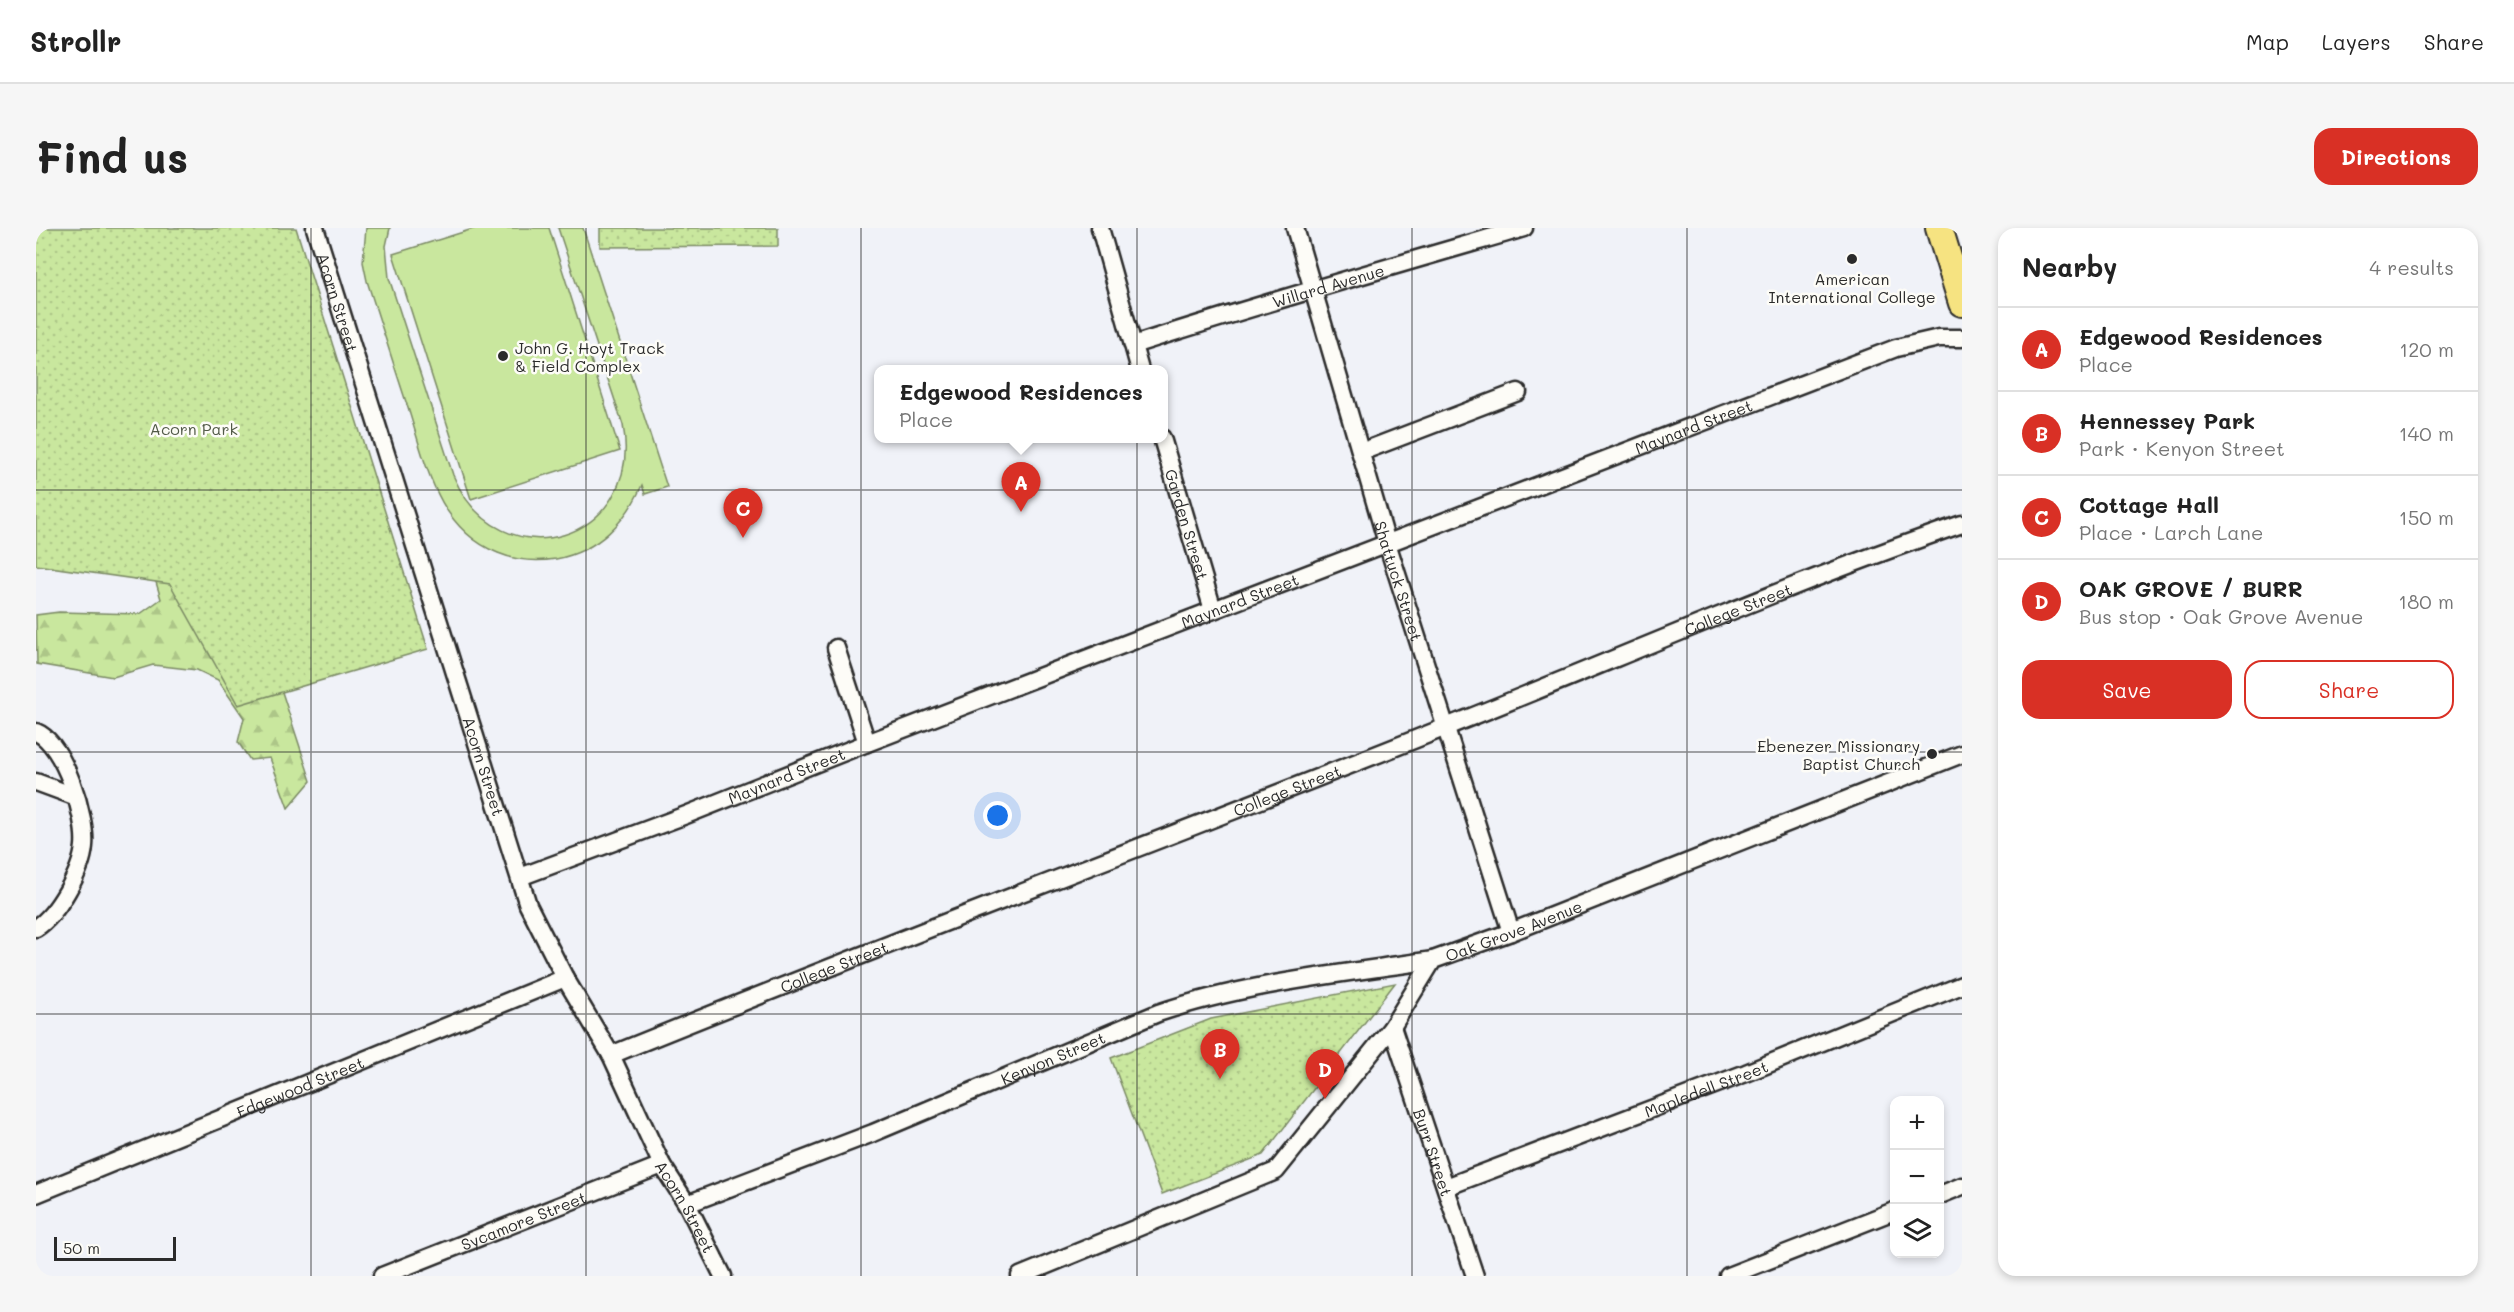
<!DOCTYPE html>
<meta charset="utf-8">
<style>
body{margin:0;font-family:Mali,sans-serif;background:#f6f6f6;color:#222}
.controls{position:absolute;right:18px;bottom:18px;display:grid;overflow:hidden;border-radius:12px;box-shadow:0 3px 9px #0003}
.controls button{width:54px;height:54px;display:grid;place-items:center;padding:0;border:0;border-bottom:2px solid #e0e0e0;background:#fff;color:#222;font:30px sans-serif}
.scale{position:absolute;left:18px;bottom:15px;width:122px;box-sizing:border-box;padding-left:6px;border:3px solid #2b2b2b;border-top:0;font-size:16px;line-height:21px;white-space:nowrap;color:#2b2b2b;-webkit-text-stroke:4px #fdfcf7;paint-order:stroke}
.you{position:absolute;left:962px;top:588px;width:21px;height:21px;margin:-15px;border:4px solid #fff;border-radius:50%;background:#1a73e8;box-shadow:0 0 0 9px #1a73e833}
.badge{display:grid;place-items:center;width:39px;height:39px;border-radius:50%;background:#d93025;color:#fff;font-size:20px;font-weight:700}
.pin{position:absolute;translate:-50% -50px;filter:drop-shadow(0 2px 3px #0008)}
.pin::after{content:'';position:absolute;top:32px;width:21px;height:18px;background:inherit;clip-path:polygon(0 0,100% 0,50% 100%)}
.popup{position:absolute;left:838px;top:137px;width:294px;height:78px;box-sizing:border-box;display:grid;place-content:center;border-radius:12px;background:#fff;filter:drop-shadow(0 2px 4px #0005);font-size:20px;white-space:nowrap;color:#767676}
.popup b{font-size:22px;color:#222}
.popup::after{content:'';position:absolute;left:50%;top:100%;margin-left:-12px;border:12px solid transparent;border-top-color:#fff}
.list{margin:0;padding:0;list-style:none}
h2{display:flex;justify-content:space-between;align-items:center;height:78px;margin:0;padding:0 24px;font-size:26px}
h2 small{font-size:20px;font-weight:400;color:#767676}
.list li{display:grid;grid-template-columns:39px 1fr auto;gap:18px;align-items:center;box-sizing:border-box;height:84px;padding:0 24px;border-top:2px solid #e0e0e0}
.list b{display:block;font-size:22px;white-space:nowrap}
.list p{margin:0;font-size:20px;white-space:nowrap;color:#767676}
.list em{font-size:20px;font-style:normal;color:#767676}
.actions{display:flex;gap:12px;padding:18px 24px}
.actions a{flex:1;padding:14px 0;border:2px solid #d93025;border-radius:18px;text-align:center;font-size:21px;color:#d93025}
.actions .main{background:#d93025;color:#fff}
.icon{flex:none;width:33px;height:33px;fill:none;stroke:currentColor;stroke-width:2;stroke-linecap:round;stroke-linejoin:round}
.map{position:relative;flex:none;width:1926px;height:1048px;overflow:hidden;border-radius:18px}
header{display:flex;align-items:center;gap:36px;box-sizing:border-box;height:84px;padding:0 30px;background:#fff;border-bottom:2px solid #e0e0e0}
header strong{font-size:28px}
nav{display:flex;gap:33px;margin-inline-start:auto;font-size:21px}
.intro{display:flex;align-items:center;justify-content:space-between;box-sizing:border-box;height:144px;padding:0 36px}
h1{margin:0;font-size:42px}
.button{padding:15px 27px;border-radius:18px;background:#d93025;color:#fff;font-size:21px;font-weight:700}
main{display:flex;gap:36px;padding:0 36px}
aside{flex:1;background:#fff;border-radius:18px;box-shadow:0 3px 9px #0003}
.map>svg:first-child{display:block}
</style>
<header>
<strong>Strollr</strong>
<nav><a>Map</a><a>Layers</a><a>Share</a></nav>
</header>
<div class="intro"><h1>Find us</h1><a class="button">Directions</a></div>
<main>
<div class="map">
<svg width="1926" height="1048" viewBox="0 0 1926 1048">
<defs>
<pattern id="forest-firs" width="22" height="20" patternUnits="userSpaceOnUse" patternTransform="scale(1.5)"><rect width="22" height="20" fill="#c9e79e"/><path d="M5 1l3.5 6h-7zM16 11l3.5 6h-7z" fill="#adc688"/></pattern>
<pattern id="park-dots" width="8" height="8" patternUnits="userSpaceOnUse" patternTransform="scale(1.5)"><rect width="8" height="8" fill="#c9e79e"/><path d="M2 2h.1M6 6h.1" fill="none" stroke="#adc688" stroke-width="1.8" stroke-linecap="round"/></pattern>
</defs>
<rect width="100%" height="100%" fill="#f0f2f8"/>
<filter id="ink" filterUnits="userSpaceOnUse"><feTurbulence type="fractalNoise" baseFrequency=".0167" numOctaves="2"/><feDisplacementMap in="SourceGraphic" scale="12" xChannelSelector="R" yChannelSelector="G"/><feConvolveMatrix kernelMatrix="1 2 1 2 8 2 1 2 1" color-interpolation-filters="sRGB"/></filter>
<g filter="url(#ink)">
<g fill="#c9e79e" stroke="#7a8964" stroke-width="1.5">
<path d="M 330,0 L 354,0 L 350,18 L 353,50 L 417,247 C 464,358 609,312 587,197 L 522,0 L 547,0 L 631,259 L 609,266 L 606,257 C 590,294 562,323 520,331 C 500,334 481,333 462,325 C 401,300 390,236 372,180 C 358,138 345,96 331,53 L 327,34 Z"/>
<polygon points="440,0 513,0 584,223 435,271 357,26"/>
</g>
<polygon fill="url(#forest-firs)" stroke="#7a8964" stroke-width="1.5" points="114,334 232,421 275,553 252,580 234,530 214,532 202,514 208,490 182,452 161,442 117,437 77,449 1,436 0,387 23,384 104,386 125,371"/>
<g fill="url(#park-dots)" stroke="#7a8964" stroke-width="1.5">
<polygon points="0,0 260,0 392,421 202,477 134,356 0,337"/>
<polygon points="564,0 742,0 742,18 564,19"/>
<polygon points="1359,755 1227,927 1126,966 1075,830 1175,791"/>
</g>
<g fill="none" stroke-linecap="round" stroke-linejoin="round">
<g stroke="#2b2b2b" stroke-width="21">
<g id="minor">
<path id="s1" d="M 279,0 L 492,677 L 529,750 L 575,827 L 626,937 L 651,976 L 687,1048"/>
<polyline points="1064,0 1104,142"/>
<path id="s2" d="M 1259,0 L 1351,315 L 1475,704"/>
<path id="s3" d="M 1097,117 C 1227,75 1357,38 1488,0"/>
<path id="s4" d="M 1126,210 L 1177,382"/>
<polyline points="1325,224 1482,164"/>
<polyline points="800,420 831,515"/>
<path d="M 0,504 C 28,515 51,590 48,618 C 46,643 21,687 0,700"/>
<polyline points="0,554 38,568"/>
<path id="s5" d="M 484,649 L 650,587 L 831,515 L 1860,120 L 1903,110 L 1926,110"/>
<path id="s6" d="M 1356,799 L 1439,1048"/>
<path id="s7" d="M 575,827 C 852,714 1132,610 1410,499 C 1582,431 1751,356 1926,296"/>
<path id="s8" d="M 1410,959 L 1710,845 L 1926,757"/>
<path id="s9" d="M 0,966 L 529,750"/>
<polyline points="1904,967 1926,958"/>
<path id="s10" d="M 651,976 L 837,905 L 1122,785 C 1211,755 1304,746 1397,732"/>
<path id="s11" d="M 346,1048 L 626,937"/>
<path id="s12" d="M 984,1048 L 1240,943 L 1356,799 L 1397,732 L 1475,704 L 1926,526"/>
<polyline points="1692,1048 1858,983"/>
</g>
</g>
<g stroke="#2b2b2b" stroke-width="30">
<polyline id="primary" points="1903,0 1926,75"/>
</g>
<use href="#minor" stroke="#fdfcf7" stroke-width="16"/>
<use href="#primary" stroke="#f6e381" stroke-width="26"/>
</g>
</g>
<path fill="none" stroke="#2b2b2b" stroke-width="1.5" stroke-opacity="0.55" d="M 275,0 L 275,1048M 550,0 L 550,1048M 825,0 L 825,1048M 1101,0 L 1101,1048M 1376,0 L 1376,1048M 1651,0 L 1651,1048M 0,262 L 1926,262M 0,524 L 1926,524M 0,786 L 1926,786"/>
<g fill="#2b2b2b" stroke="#fdfcf7" stroke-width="2">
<circle cx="1816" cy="31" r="6"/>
<circle cx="467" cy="128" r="6"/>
<circle cx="1896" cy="526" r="6"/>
</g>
<g text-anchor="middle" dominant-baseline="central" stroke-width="5" stroke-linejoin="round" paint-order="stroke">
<g font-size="16" fill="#2b2b2b" stroke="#fdfcf7">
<text x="1816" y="50">American<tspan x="1816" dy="18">International College</tspan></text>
<text x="479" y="119" text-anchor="start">John G. Hoyt Track<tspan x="479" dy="18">&amp; Field Complex</tspan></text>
<text x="1884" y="517" text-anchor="end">Ebenezer Missionary<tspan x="1884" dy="18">Baptist Church</tspan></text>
</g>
<g font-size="16" fill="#2b2b2b" stroke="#fdfcf7">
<text stroke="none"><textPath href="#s3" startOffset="204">Willard Avenue</textPath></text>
<text stroke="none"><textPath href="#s1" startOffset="78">Acorn Street</textPath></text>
<text stroke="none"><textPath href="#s5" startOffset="1257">Maynard Street</textPath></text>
<text stroke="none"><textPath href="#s4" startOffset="90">Garden Street</textPath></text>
<text stroke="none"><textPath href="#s2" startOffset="368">Shattuck Street</textPath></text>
<text stroke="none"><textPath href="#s5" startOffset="771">Maynard Street</textPath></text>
<text stroke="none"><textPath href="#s7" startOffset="1212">College Street</textPath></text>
<text stroke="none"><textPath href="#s1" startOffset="564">Acorn Street</textPath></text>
<text stroke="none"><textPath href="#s5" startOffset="285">Maynard Street</textPath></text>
<text stroke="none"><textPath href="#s7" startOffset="726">College Street</textPath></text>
<text stroke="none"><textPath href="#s12" startOffset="626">Oak Grove Avenue</textPath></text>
<text stroke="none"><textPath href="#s7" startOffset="240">College Street</textPath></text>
<text stroke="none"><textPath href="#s10" startOffset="394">Kenyon Street</textPath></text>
<text stroke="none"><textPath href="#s9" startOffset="285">Edgewood Street</textPath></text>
<text stroke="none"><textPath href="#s8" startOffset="278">Mapledell Street</textPath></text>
<text stroke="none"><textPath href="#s6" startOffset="132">Burr Street</textPath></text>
<text stroke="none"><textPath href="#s1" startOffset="1050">Acorn Street</textPath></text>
<text stroke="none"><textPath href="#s11" startOffset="152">Sycamore Street</textPath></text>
</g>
<g font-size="16" fill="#525a48" stroke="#fdfcf7">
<text x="158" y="200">Acorn Park</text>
</g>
</g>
</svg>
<div class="controls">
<button>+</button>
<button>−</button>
<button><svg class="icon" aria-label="layers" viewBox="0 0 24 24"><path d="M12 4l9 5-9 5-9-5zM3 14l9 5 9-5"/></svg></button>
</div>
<div class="scale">50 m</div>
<div class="you"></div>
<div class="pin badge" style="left:985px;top:284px">A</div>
<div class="popup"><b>Edgewood Residences</b>Place</div>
<div class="pin badge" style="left:1184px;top:851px">B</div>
<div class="pin badge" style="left:707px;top:310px">C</div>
<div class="pin badge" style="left:1289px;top:871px">D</div>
</div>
<aside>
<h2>Nearby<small>4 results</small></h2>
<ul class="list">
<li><span class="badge">A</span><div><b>Edgewood Residences</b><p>Place</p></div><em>120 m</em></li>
<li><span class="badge">B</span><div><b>Hennessey Park</b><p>Park · Kenyon Street</p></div><em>140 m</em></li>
<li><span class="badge">C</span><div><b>Cottage Hall</b><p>Place · Larch Lane</p></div><em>150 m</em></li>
<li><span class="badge">D</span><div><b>OAK GROVE / BURR</b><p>Bus stop · Oak Grove Avenue</p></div><em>180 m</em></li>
</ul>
<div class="actions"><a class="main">Save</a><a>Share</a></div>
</aside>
</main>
